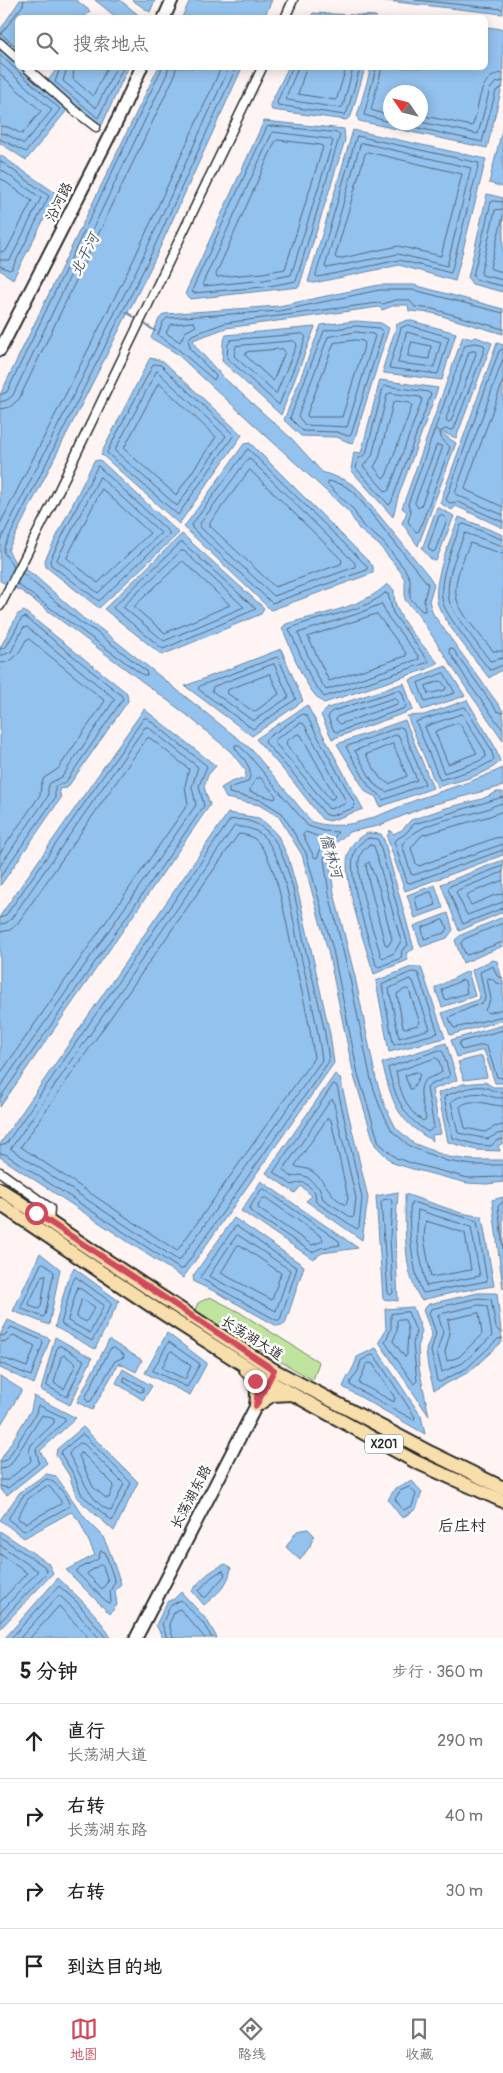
<!DOCTYPE html>
<html lang="zh">
<meta charset="utf-8">
<style>
body{margin:0;font-family:Pangolin,"LXGW WenKai TC",sans-serif;background:#f2f2f2;color:#222}
.compass{position:absolute;left:383px;top:85px;width:45px;height:45px;border-radius:50%;background:#fff;box-shadow:0 2px 12px #0003;rotate:305deg}
.stop{position:absolute;width:15px;height:15px;margin:-11px;border:4px solid #d1495b;border-radius:50%;background:#fff}
.stop.end{background:#d1495b;border-color:#fff;box-shadow:0 1px 5px #0008}
.list{margin:0;padding:0;list-style:none}
h2{display:flex;justify-content:space-between;align-items:center;height:65px;margin:0;padding:0 20px;font-size:21px}
h2 small{font-size:16px;font-weight:400;color:#767676}
.list li{display:grid;grid-template-columns:32px 1fr auto;gap:15px;align-items:center;box-sizing:border-box;height:75px;padding:0 20px;border-top:1px solid #e0e0e0}
.list b{display:block;font-size:19px;white-space:nowrap}
.list p{margin:0;font-size:16px;white-space:nowrap;color:#767676}
.list em{font-size:16px;font-style:normal;color:#767676}
.icon{flex:none;width:28px;height:28px;fill:none;stroke:currentColor;stroke-width:2;stroke-linecap:round;stroke-linejoin:round}
.map{position:relative;flex:none;width:503px;height:1638px;overflow:hidden}
.search{position:absolute;background:#fff;box-shadow:0 2px 12px #0003;left:15px;right:15px;top:15px;height:55px;display:flex;align-items:center;gap:12px;box-sizing:border-box;padding:0 18px;border-radius:8px;color:#767676;font-size:19px}
.sheet{height:365px;background:#fff}
nav{display:flex;justify-content:space-around;align-items:center;box-sizing:border-box;height:70px;border-top:1px solid #e0e0e0;background:#fff;font-size:14px;color:#767676}
nav a{display:grid;justify-items:center;gap:2px}
nav .on{color:#d1495b}
.map>svg:first-child{display:block}
</style>
<div class="map">
<svg width="503" height="1638" viewBox="0 0 503 1638">
<rect width="100%" height="100%" fill="#fef4f3"/>
<filter id="ink" filterUnits="userSpaceOnUse"><feTurbulence type="fractalNoise" baseFrequency=".02" numOctaves="2"/><feDisplacementMap in="SourceGraphic" scale="10" xChannelSelector="R" yChannelSelector="G"/><feConvolveMatrix kernelMatrix="1 2 1 2 8 2 1 2 1" color-interpolation-filters="sRGB"/></filter>
<g filter="url(#ink)">
<polygon fill="#bee49e" stroke="#748864" points="210,1297 239,1312 319,1362 313,1380 194,1312 198,1303"/>
<g fill="#93c2ee" stroke="#6986a0" fill-rule="evenodd">
<polygon points="20,0 76,0 90,11 85,17 18,18 17,55 0,39 0,30"/>
<polygon points="95,0 120,0 141,17 116,17"/>
<polygon points="132,0 155,0 150,12"/>
<polygon points="190,0 272,0 264,17 182,17"/>
<polygon points="378,0 503,0 503,14"/>
<polygon points="313,13 375,16 377,17 311,17"/>
<path d="M 486,27 L 503,29 L 503,83 L 487,148 L 359,121 L 357,117 L 371,68 L 486,68 ZM 390,92 L 420,92 L 420,122 L 390,122 Z"/>
<polygon points="0,48 17,64 18,68 21,68 68,109 26,160 0,143"/>
<polygon points="57,68 128,68 101,127 47,82"/>
<path d="M 158,68 L 242,68 L 151,267 L 8,550 L 14,561 L 35,576 L 84,619 L 97,626 L 251,749 L 312,822 C 350,834 386,811 421,798 C 448,789 477,780 503,768 L 503,786 L 427,806 L 378,826 L 349,832 L 337,842 L 329,859 L 334,893 L 355,977 L 376,1079 L 384,1104 L 396,1128 L 413,1143 L 448,1157 L 472,1160 L 503,1160 L 503,1182 L 487,1184 L 467,1183 L 413,1169 L 393,1163 L 375,1145 L 354,1076 L 328,951 L 302,855 L 279,817 L 259,805 L 226,798 L 221,788 L 231,782 L 245,778 L 246,771 L 231,752 L 187,715 L 23,592 L 0,581 L 0,395 Z"/>
<polygon points="288,68 365,68 351,116 346,120 272,110 270,105"/>
<polygon points="264,121 344,129 345,140 299,287 190,299 185,294"/>
<polygon points="353,130 486,159 455,281 399,265 314,283 308,282"/>
<polygon points="502,130 503,130 503,187 489,183"/>
<polygon points="0,155 57,194 13,279 0,270"/>
<polygon points="487,194 503,198 503,292 472,284 468,278"/>
<polygon points="379,285 414,285 503,309 503,334 432,313 409,311 408,305 395,305 382,310 379,307 226,328 193,340 196,347 223,377 292,439 322,472 345,480 356,487 428,575 434,584 429,601 433,614 503,711 503,740 466,688 418,614 405,600 405,580 400,571 379,545 359,529 349,512 176,353 151,338 159,319 164,314 279,306"/>
<polygon points="408,320 456,333 442,380 384,373 383,368 397,324"/>
<polygon points="356,321 381,323 389,328 353,444 337,437 301,436 284,420 321,325"/>
<polygon points="315,327 281,415 222,361 223,343 226,335"/>
<polygon points="463,336 471,339 476,337 492,343 456,438 435,429 456,443 418,546 402,523 407,512 402,508"/>
<polygon points="497,343 503,345 503,528 456,506 452,510 440,503"/>
<polygon points="150,358 163,361 242,435 179,524 101,454"/>
<polygon points="380,380 438,388 398,497 393,517 351,470 354,452 361,453"/>
<polygon points="250,443 373,566 373,573 271,610 184,527 244,444"/>
<polygon points="100,460 179,533 99,608 46,567 45,560 94,461"/>
<polygon points="437,507 454,516 436,561 431,559 422,549"/>
<path d="M 459,517 L 503,535 L 503,669 L 489,678 C 475,659 446,625 438,605 C 431,583 451,538 459,517 Z"/>
<polygon points="182,534 264,608 261,614 162,655 104,609"/>
<path d="M 387,584 L 394,590 C 392,617 422,643 438,663 L 427,669 L 324,703 C 305,692 292,649 282,628 L 286,624 C 316,615 365,607 387,584 Z"/>
<polygon points="24,611 127,693 128,701 67,788 59,789 61,798 0,886 0,648 18,614"/>
<polygon points="281,649 303,701 252,736 185,686"/>
<polygon points="446,666 465,696 422,710 410,680"/>
<polygon points="404,683 413,710 332,739 321,715 328,708"/>
<path d="M 467,700 L 495,747 L 500,761 C 489,775 454,782 437,787 L 407,716 L 424,715 Z"/>
<polygon points="307,705 363,809 330,821 322,819 292,780 256,739"/>
<polygon points="144,709 216,766 208,775 204,787 210,805 0,1107 0,916"/>
<polygon points="405,720 433,788 380,807 376,797 366,792 337,744"/>
<polygon points="497,792 503,792 503,855 405,891 387,837 390,830 393,834 402,830 411,820 446,808 482,799"/>
<polygon points="228,813 259,818 268,825 278,836 288,857 300,900 330,1034 334,1063 183,1278 0,1157 0,1144"/>
<path d="M 368,833 L 381,834 L 384,840 L 414,949 L 406,953 L 408,960 L 374,974 C 366,948 342,879 348,855 C 351,843 358,837 368,833 Z"/>
<polygon points="503,860 503,912 459,931 441,884"/>
<polygon points="435,885 443,908 415,918 407,895"/>
<polygon points="448,913 453,930 447,938 421,947 414,926"/>
<polygon points="503,917 503,946 463,963 455,940 461,935"/>
<polygon points="492,960 497,961 503,983 503,1020 450,1035 442,1013 480,999 472,970"/>
<polygon points="411,967 421,967 445,1038 389,1052 376,981"/>
<polygon points="468,971 475,996 442,1007 435,988"/>
<polygon points="503,1025 503,1083 495,1083 484,1050 457,1057 451,1040"/>
<path d="M 446,1043 L 457,1080 L 432,1090 L 441,1134 L 432,1135 L 433,1141 C 395,1119 393,1103 382,1063 Z"/>
<polygon points="482,1056 487,1077 464,1080 458,1062"/>
<polygon points="335,1074 340,1078 368,1198 362,1240 306,1201 312,1196 301,1186 295,1193 266,1173"/>
<polygon points="485,1082 493,1087 503,1087 503,1143 498,1146 500,1151 477,1150 448,1142 438,1093 463,1084"/>
<polygon points="261,1181 358,1248 322,1253 313,1259 241,1211"/>
<polygon points="398,1192 395,1237 398,1301 383,1299 376,1196"/>
<path d="M 405,1194 L 461,1213 L 482,1217 L 494,1286 L 461,1291 L 421,1300 C 402,1270 406,1229 405,1194 Z"/>
<polygon points="503,1197 503,1289 492,1200"/>
<polygon points="234,1218 304,1266 285,1324 277,1326 214,1291 194,1282 193,1276"/>
<polygon points="40,1253 60,1269 49,1325 13,1311"/>
<polygon points="74,1268 119,1301 95,1349 55,1327 67,1281"/>
<polygon points="478,1293 497,1293 502,1342 469,1372 434,1390 428,1367 426,1350 432,1334 423,1310 429,1304"/>
<polygon points="413,1307 422,1331 418,1344 419,1368 429,1416 379,1342 386,1329 385,1309"/>
<polygon points="8,1320 50,1339 34,1384 0,1368 0,1335"/>
<polygon points="167,1333 207,1363 190,1395 145,1373"/>
<polygon points="55,1337 92,1358 70,1405 41,1390"/>
<polygon points="109,1340 142,1360 136,1372 119,1363 92,1410 77,1402"/>
<path d="M 376,1348 L 421,1416 L 425,1434 L 343,1387 C 347,1376 354,1369 357,1357 Z"/>
<polygon points="123,1369 152,1386 143,1400 116,1383"/>
<polygon points="0,1376 22,1390 0,1426"/>
<polygon points="34,1396 76,1418 40,1451 47,1463 7,1495 0,1489 0,1461 31,1410"/>
<polygon points="83,1427 138,1482 114,1531 77,1498 69,1475 56,1455 57,1449"/>
<polygon points="46,1474 56,1476 85,1518 102,1535 109,1550 121,1584 115,1591 117,1605 110,1614 66,1570 95,1555 79,1520 71,1512 24,1538 0,1520 20,1492"/>
<polygon points="412,1481 422,1492 416,1509 402,1518 388,1500 395,1488"/>
<polygon points="308,1529 314,1535 310,1546 300,1560 286,1547 297,1531"/>
<polygon points="0,1531 48,1563 53,1573 0,1629"/>
<path d="M 226,1564 L 231,1568 C 229,1585 216,1595 204,1605 L 192,1591 C 201,1579 211,1569 226,1564 Z"/>
<path d="M 58,1578 C 77,1596 99,1615 111,1638 L 5,1638 Z"/>
<polygon points="181,1592 207,1620 217,1638 163,1638 156,1625 167,1602 174,1599"/>
</g>
<g fill="none" stroke-linecap="round" stroke-linejoin="round">
<g stroke="#556779" stroke-width="1">
<polyline points="415,0 503,9"/>
<polyline points="18,48 1,34 23,5 24,0"/>
<polyline points="0,55 60,109 26,152 0,139"/>
<polyline points="0,63 52,110 24,144 6,134 0,133"/>
<polyline points="60,68 55,82 98,118 123,68"/>
<polyline points="67,68 63,81 96,108 116,68"/>
<polyline points="74,68 73,79 93,96 107,68"/>
<polyline points="292,68 277,102 278,105 344,115 347,112 360,68"/>
<polyline points="298,68 286,97 287,100 340,108 343,106 353,68"/>
<polyline points="306,68 298,94 335,100 337,98 346,68"/>
<polyline points="376,68 364,115 390,122"/>
<polyline points="382,68 371,110 390,116"/>
<polyline points="0,74 41,111 22,134 8,127 0,126"/>
<path d="M 420,115 L 472,126 C 481,108 476,75 503,73"/>
<polyline points="391,122 482,142 496,91 503,87"/>
<polyline points="420,122 478,134 490,89 495,83 503,81"/>
<polygon points="274,126 338,133 340,135 296,281 264,287 193,293 192,290 267,127"/>
<polygon points="273,132 330,139 333,141 291,275 264,280 204,286 203,283"/>
<polygon points="357,136 479,163 451,273 399,260 318,277 316,276"/>
<polygon points="278,140 321,145 323,147 285,269 263,273 217,277 216,274 275,142"/>
<polygon points="363,143 471,168 447,266 398,254 327,268 325,267 360,145"/>
<polygon points="368,152 462,174 441,256 398,246 338,259 335,257 365,154"/>
<polyline points="0,161 49,196 12,269 9,270 0,266"/>
<polyline points="0,169 41,198 10,260 0,260"/>
<polyline points="0,178 32,201 6,251 0,252"/>
<polyline points="503,202 493,201 491,202 473,276 476,280 503,286"/>
<polyline points="503,209 495,210 481,272 482,275 503,280"/>
<polyline points="503,216 490,267 491,269 503,272"/>
<polyline points="503,313 414,290 379,290 280,311 167,318 163,322 158,335 179,350 214,380 216,376 191,350 188,340 192,335 225,323 378,303 383,304 395,300 409,300 415,307 433,309 503,329"/>
<polygon points="194,322 196,326 185,332 180,342 166,333 170,325"/>
<polygon points="408,325 449,337 438,374 389,368 401,328"/>
<polygon points="356,326 379,328 383,332 351,435 348,436 337,432 303,431 290,418 324,331"/>
<polygon points="356,332 373,334 375,336 347,427 305,425 298,416 328,337"/>
<polygon points="407,332 441,342 434,367 398,363"/>
<polygon points="303,334 306,337 279,405 227,358 228,344 231,340"/>
<polygon points="356,340 363,341 365,343 342,417 308,417 307,414 334,343"/>
<polygon points="294,341 297,344 276,394 234,356 236,346"/>
<polygon points="412,342 431,346 429,359 408,356"/>
<polygon points="476,343 484,345 485,348 454,429 452,430 445,429 440,432 441,438 450,447 419,531 416,532 408,522 411,512 408,504 465,345"/>
<polygon points="283,349 285,352 273,381 245,355 247,352"/>
<polyline points="503,349 499,351 446,500 450,503 458,502 503,522"/>
<polygon points="475,351 476,354 451,421 448,422 446,419 469,352"/>
<polyline points="503,359 455,493 457,495 503,515"/>
<polygon points="154,364 161,365 171,375 234,435 178,515 107,453"/>
<polygon points="157,371 226,436 177,506 115,451"/>
<polyline points="503,381 465,488 466,490 503,507"/>
<polygon points="159,383 216,437 176,495 124,449"/>
<polygon points="386,386 428,392 431,394 391,503 389,505 356,468 358,459 366,454 383,388"/>
<polygon points="390,393 420,397 422,400 389,490 386,492 363,466 372,456 387,395"/>
<polyline points="0,395 7,392 162,68"/>
<polygon points="396,401 410,403 412,406 386,476 383,478 374,467 379,458 393,403"/>
<polyline points="0,402 7,400 13,395 167,74 168,68"/>
<polyline points="0,409 10,407 19,399 174,77 176,68"/>
<polygon points="437,445 441,446 442,449 421,506 418,508 415,503"/>
<polygon points="248,449 367,566 367,570 272,603 192,528 192,525"/>
<polygon points="249,458 355,563 355,567 274,596 200,527 200,524"/>
<polygon points="98,466 170,533 99,601 51,565 50,561"/>
<polygon points="250,470 342,560 341,564 275,587 210,526 210,523"/>
<polygon points="100,477 161,533 98,593 57,560"/>
<polygon points="329,481 343,485 353,491 428,584 424,600 425,611 422,611 410,598 410,579 404,568 383,542 362,525 353,509 328,485"/>
<polygon points="102,489 150,533 98,583 67,558"/>
<polygon points="442,515 447,520 435,551 432,552 428,547 439,516"/>
<polyline points="0,524 134,259 221,68"/>
<path d="M 503,540 L 464,524 L 461,525 C 453,545 437,581 443,603 C 447,617 478,655 489,669 L 491,670 L 503,665"/>
<polyline points="0,541 140,263 229,68"/>
<polygon points="182,542 256,609 163,649 113,608"/>
<path d="M 503,546 L 465,533 C 457,553 445,578 449,600 C 452,614 481,648 490,661 L 503,658"/>
<polygon points="181,551 184,551 244,607 164,641 123,607"/>
<path d="M 503,554 L 470,543 C 463,559 452,583 457,600 C 462,616 482,637 493,651 L 503,651"/>
<polygon points="183,561 230,605 165,633 134,607"/>
<polyline points="14,567 4,553 4,547 146,265 236,68"/>
<polyline points="17,584 143,675 147,675 146,671 95,631 81,623 22,573"/>
<path d="M 385,593 L 388,594 L 393,613 L 429,662 L 324,697 L 311,679 L 289,629 C 316,616 364,613 385,593 Z"/>
<polygon points="382,604 388,617 419,657 419,659 326,690 317,676 298,633 357,614"/>
<polygon points="377,614 406,653 406,656 329,681 308,637"/>
<polyline points="0,649 6,647 22,618 25,617 121,695 123,699 65,783 55,786 55,798 0,877"/>
<polyline points="0,656 11,652 23,628 27,627 115,699 62,777 50,783 48,788 48,796 0,866"/>
<polygon points="278,657 296,699 253,729 198,689 200,686"/>
<path d="M 0,663 C 15,663 20,651 26,640 L 29,639 L 105,701 L 58,769 L 44,778 L 41,785 L 40,795 L 0,853"/>
<polygon points="274,664 289,697 253,721 212,691 213,687"/>
<polygon points="444,673 455,693 425,702 418,683"/>
<polygon points="270,674 279,694 254,712 227,693 228,690"/>
<polygon points="441,681 446,687 445,690 428,694 426,686"/>
<polygon points="399,690 402,692 406,705 405,708 337,732 334,731 328,717 331,712"/>
<polygon points="395,698 398,701 397,704 340,724 336,720 337,717"/>
<polygon points="465,707 491,749 494,760 479,768 440,780 416,722"/>
<polyline points="503,713 497,711 453,649 450,648 449,651 470,685 503,730"/>
<polygon points="303,714 306,715 355,804 354,808 331,816 325,814 296,777 265,742 266,739"/>
<polygon points="462,714 485,751 486,757 477,762 444,773 425,727"/>
<polygon points="301,723 304,724 346,801 345,804 329,809 301,773 275,743 275,740"/>
<polygon points="457,723 460,724 477,753 448,764 435,732"/>
<polygon points="400,727 403,728 425,784 383,800 379,794 370,788 346,747"/>
<polygon points="298,734 301,735 335,796 333,799 330,799 286,745 287,741"/>
<polygon points="396,735 399,736 417,780 386,792 374,784 355,751"/>
<polygon points="393,744 407,776 389,784 380,778 366,755"/>
<polygon points="257,778 261,778 276,796 275,799 250,792 250,789"/>
<polyline points="503,797 414,824 405,834 394,841 407,882 410,883 503,850"/>
<path d="M 503,803 C 496,804 491,808 484,810 C 454,820 424,819 402,844 L 411,874 L 414,875 L 503,844"/>
<polyline points="503,811 487,817 422,835 411,848 416,864 419,866 495,838 503,837"/>
<path d="M 235,826 C 249,828 259,829 268,842 C 285,866 292,914 298,944 C 307,982 317,1021 322,1060 L 179,1261 L 11,1149 Z"/>
<polygon points="306,832 325,839 317,858 314,857 303,835"/>
<path d="M 239,834 C 249,835 255,837 261,846 C 278,870 285,919 292,949 C 300,985 310,1021 314,1058 L 177,1251 L 21,1147 Z"/>
<path d="M 369,838 L 377,839 L 379,842 L 408,945 L 402,950 L 401,958 L 379,967 L 376,965 C 370,941 346,876 354,854 C 356,846 361,842 369,838 Z"/>
<path d="M 370,845 L 374,846 L 401,941 L 394,953 L 383,958 L 381,956 C 375,935 353,875 360,856 C 362,851 365,847 370,845 Z"/>
<polygon points="369,862 379,888 392,939 388,946 385,944 369,882 366,865"/>
<polyline points="503,866 450,886 448,889 463,924 503,908"/>
<polyline points="503,872 458,890 456,892 467,915 503,902"/>
<polyline points="503,880 468,894 466,897 471,905 495,895 503,894"/>
<polygon points="431,892 436,905 418,911 415,898"/>
<polyline points="0,918 6,915 144,718 147,718 207,766 199,786 204,806 0,1098"/>
<polygon points="443,920 448,928 444,933 424,939 422,928"/>
<polyline points="503,923 464,939 461,943 465,954 467,955 503,942"/>
<polyline points="0,924 6,923 11,919 145,727 148,727 198,767 192,787 196,805 0,1087"/>
<polyline points="0,932 10,930 17,924 147,738 150,738 189,769 185,786 188,804 0,1074"/>
<polygon points="412,972 418,973 438,1033 394,1045 393,1043 382,985"/>
<polyline points="503,978 497,976 493,966 480,972 485,997 484,1002 451,1016 449,1018 453,1027 455,1028 503,1016"/>
<polygon points="410,979 413,981 430,1029 399,1038 389,989"/>
<polygon points="463,980 465,981 467,993 445,1000 442,990"/>
<polyline points="503,984 497,983 490,978 487,979 491,999 485,1010 488,1013 503,1009"/>
<polygon points="406,989 409,990 420,1023 418,1025 406,1028 403,1027 397,994"/>
<polyline points="503,1030 460,1042 459,1045 462,1050 483,1045 487,1047 497,1077 503,1078"/>
<path d="M 440,1050 L 443,1052 L 450,1076 L 430,1085 L 427,1088 L 434,1127 L 428,1132 C 402,1116 395,1096 388,1068 Z"/>
<path d="M 436,1058 L 439,1060 L 442,1072 C 438,1076 432,1076 427,1079 C 415,1086 424,1108 426,1119 L 423,1121 C 406,1111 400,1090 396,1072 Z"/>
<polygon points="417,1072 420,1075 413,1088 410,1089 405,1076"/>
<path d="M 334,1084 L 337,1086 L 362,1198 L 359,1227 L 357,1229 L 316,1202 L 315,1192 C 305,1183 305,1180 292,1185 L 274,1172 Z"/>
<path d="M 503,1092 C 492,1092 492,1089 484,1087 C 472,1085 456,1092 445,1096 L 444,1098 L 453,1138 L 478,1145 L 491,1146 L 496,1141 L 503,1139"/>
<path d="M 503,1098 C 492,1098 491,1096 483,1094 C 474,1092 457,1096 451,1102 L 458,1133 L 488,1139 L 497,1134 L 503,1133"/>
<polygon points="333,1100 356,1198 354,1216 352,1218 323,1199 320,1189 307,1177 300,1175 292,1177 283,1170 330,1101"/>
<path d="M 503,1106 C 489,1106 471,1096 460,1107 L 465,1128 L 485,1132 L 494,1127 L 503,1125"/>
<path d="M 328,1118 L 331,1120 L 348,1198 L 346,1205 C 330,1198 327,1182 313,1172 C 307,1167 300,1169 295,1166 Z"/>
<path d="M 0,1146 L 6,1144 L 230,820 C 246,817 264,825 273,838 C 292,866 299,919 306,952 C 315,988 325,1025 329,1061 L 183,1269 L 180,1269 L 5,1154 L 0,1153"/>
<path d="M 503,1165 L 472,1165 L 447,1161 L 411,1147 L 392,1131 L 380,1107 L 371,1080 L 350,979 L 329,894 L 324,859 L 329,846 L 338,832 L 324,831 L 308,826 L 247,753 L 238,745 L 235,745 L 235,748 C 243,759 255,768 248,782 L 229,788 L 229,793 L 261,800 L 282,813 L 306,853 L 333,950 L 358,1074 L 379,1143 L 396,1158 L 414,1164 L 468,1178 L 503,1177"/>
<polygon points="264,1189 339,1241 340,1245 321,1248 312,1252 250,1211 250,1207 261,1190"/>
<polygon points="266,1198 322,1237 323,1241 312,1245 259,1209 258,1206 262,1199"/>
<polygon points="390,1199 392,1201 390,1237 393,1293 390,1295 388,1293 381,1202 383,1200"/>
<path d="M 412,1202 L 477,1221 L 487,1281 L 423,1293 C 414,1280 405,1216 412,1202 Z"/>
<polyline points="503,1202 498,1206 503,1249"/>
<polygon points="418,1210 471,1227 480,1276 426,1286 417,1239"/>
<polygon points="426,1221 465,1233 471,1270 431,1277 424,1238"/>
<polygon points="236,1226 297,1268 280,1320 276,1320 200,1278"/>
<polygon points="238,1235 290,1270 276,1311 209,1276 236,1236"/>
<polygon points="240,1245 281,1273 272,1300 221,1273 237,1246"/>
<polygon points="44,1263 54,1272 45,1315 43,1317 22,1309 21,1307 41,1264"/>
<polygon points="46,1275 41,1307 38,1309 30,1306 29,1303 42,1276"/>
<polygon points="76,1277 112,1303 92,1341 61,1324 72,1283"/>
<polygon points="78,1287 104,1305 90,1333 68,1321"/>
<polygon points="82,1299 95,1307 86,1322 77,1317"/>
<polygon points="479,1305 487,1306 492,1336 463,1363 442,1372 437,1352 443,1332 438,1315"/>
<polygon points="408,1312 416,1331 413,1344 417,1381 414,1384 385,1342 391,1329 391,1314"/>
<polygon points="479,1313 482,1334 459,1357 447,1361 445,1352 450,1333 448,1320"/>
<path d="M 399,1319 L 405,1320 C 411,1333 406,1341 407,1355 L 405,1357 L 393,1341 L 397,1331 L 397,1321 Z"/>
<polyline points="503,1332 499,1331 496,1328 491,1299 478,1298 431,1309 429,1313 436,1333 431,1351 437,1381 440,1382 467,1368 498,1339 503,1338"/>
<polyline points="0,1336 5,1335 11,1327 42,1340 43,1343 31,1376 0,1363"/>
<polyline points="0,1342 7,1341 14,1335 35,1346 27,1367 0,1357"/>
<polygon points="169,1342 200,1364 187,1387 153,1371"/>
<polygon points="58,1346 61,1346 84,1360 67,1397 47,1386"/>
<polygon points="114,1348 124,1355 124,1357 115,1361 91,1401 88,1402 85,1398 110,1349"/>
<polygon points="172,1351 191,1366 185,1379 162,1368 169,1353"/>
<polygon points="65,1355 76,1364 64,1389 54,1383 61,1357"/>
<polygon points="372,1355 375,1356 415,1417 414,1420 350,1385 351,1381 358,1371 361,1361"/>
<polygon points="370,1363 373,1364 395,1398 394,1402 359,1383 366,1365"/>
<polygon points="125,1377 143,1387 143,1391 140,1392 124,1382"/>
<polygon points="83,1434 131,1483 112,1521 82,1495 73,1473 61,1454 62,1451"/>
<path d="M 80,1443 L 84,1444 L 124,1484 L 111,1511 C 89,1503 81,1473 69,1455 L 70,1452 Z"/>
<polygon points="80,1453 83,1454 114,1485 109,1498 106,1498 93,1487 79,1456"/>
<polyline points="0,1462 7,1460 36,1413 38,1405 65,1418 65,1421 36,1449 39,1463 8,1488 0,1486"/>
<polyline points="0,1469 6,1468 11,1464 42,1415 54,1419 54,1423 31,1445 29,1451 31,1461 8,1480 0,1480"/>
<path d="M 47,1479 C 57,1482 67,1496 70,1506 L 24,1531 L 9,1520 L 9,1517 L 24,1495 Z"/>
<polygon points="47,1486 50,1487 61,1501 61,1504 26,1523 18,1519 18,1516 28,1499"/>
<polygon points="410,1487 416,1494 412,1506 403,1510 395,1499 400,1491"/>
<polyline points="0,1537 44,1566 47,1572 0,1622"/>
<polyline points="0,1545 38,1571 0,1613"/>
<polygon points="101,1551 105,1552 115,1582 110,1591 111,1602 109,1604 76,1572 77,1570 98,1559"/>
<polyline points="0,1554 27,1573 0,1602"/>
<polygon points="100,1565 103,1566 108,1581 102,1589 87,1574"/>
<path d="M 223,1571 L 225,1575 L 206,1597 L 203,1597 L 199,1591 C 205,1583 214,1573 223,1571 Z"/>
<polyline points="11,1638 59,1586 77,1602 106,1638"/>
<polyline points="20,1638 59,1595 72,1607 99,1638"/>
<polyline points="30,1638 59,1606 89,1638"/>
<polyline points="167,1638 162,1624 170,1606 181,1600 203,1623 212,1638"/>
<polyline points="173,1638 169,1624 175,1611 180,1609 205,1638"/>
</g>
<g stroke="#6986a0" stroke-width="2">
<polyline points="126,312 139,320"/>
<polyline points="143,323 155,331"/>
</g>
<g stroke="#2b2b2b" stroke-width="11">
<g id="street">
<polyline points="285,18 293,0"/>
<polyline points="0,43 18,59"/>
<polyline points="27,68 74,110 96,127"/>
<polyline points="0,606 54,500 262,68"/>
<polyline points="0,1172 50,1208 49,1222"/>
</g>
</g>
<g stroke="#2b2b2b" stroke-width="15">
<g id="secondary">
<polyline points="164,18 172,0"/>
<polyline points="0,350 119,117 141,68"/>
<polyline points="136,1638 273,1373"/>
</g>
</g>
<g stroke="#2b2b2b" stroke-width="16">
<g id="primary">
<polyline points="0,1189 154,1292 274,1370 431,1453 503,1488"/>
<polyline points="0,1204 153,1307 269,1381 416,1462 503,1501"/>
<path d="M 246,1370 C 258,1381 258,1391 256,1406"/>
<polyline points="256,1406 272,1395 292,1394"/>
</g>
</g>
<use href="#street" stroke="#fff" stroke-width="8"/>
<use href="#secondary" stroke="#fff" stroke-width="11"/>
<use href="#primary" stroke="#f8deab" stroke-width="12"/>
</g>
</g>
<g fill="none" stroke-linecap="round" stroke-linejoin="round" filter="url(#ink)">
<polyline stroke="#d1495b" stroke-width="6" points="36,1213 274,1370 256,1406 258,1389 255,1381"/>
</g>
<g text-anchor="middle" dominant-baseline="central" stroke-width="5" stroke-linejoin="round" paint-order="stroke">
<rect fill="#fff" stroke="#6b6b6b" stroke-width="1" x="365" y="1434.5" width="38" height="19" rx="4"/>
<g font-size="12" font-weight="bold" fill="#2b2b2b">
<text x="384" y="1444">X201</text>
</g>
<g font-size="14" fill="#2b2b2b" stroke="#fff">
<text transform="translate(59 202) rotate(-63)">沿河路</text>
<text transform="translate(252 1338) rotate(32)">长荡湖大道</text>
<text transform="translate(191 1497) rotate(-62)">长荡湖东路</text>
</g>
<g font-size="15" font-style="italic" fill="#4a5866" stroke="#fff">
<text transform="translate(85 255) rotate(-63)">北干河</text>
<text transform="translate(331 856) rotate(74)">儒林河</text>
</g>
<g font-size="16" fill="#2b2b2b" stroke="#fff">
<text x="462" y="1526">后庄村</text>
</g>
</g>
</svg>
<svg class="compass" viewBox="-18 -18 36 36"><path d="M0-13l5 13h-10z" fill="#e53935"/><path d="M0 13l5-13h-10z" fill="#767676"/></svg>
<div class="stop" style="left:36px;top:1213px"></div>
<div class="stop end" style="left:255px;top:1381px"></div>
<div class="search"><svg class="icon" aria-label="search" viewBox="0 0 24 24"><circle cx="10" cy="10" r="6"/><path d="M15 15l6 6"/></svg>搜索地点</div>
</div>
<section class="sheet">
<h2>5 分钟<small>步行 · 360 m</small></h2>
<ul class="list">
<li><svg class="icon" aria-label="ahead" viewBox="0 0 24 24"><path d="M12 20V5M6 11l6-6 6 6"/></svg><div><b>直行</b><p>长荡湖大道</p></div><em>290 m</em></li>
<li><svg class="icon" aria-label="right" viewBox="0 0 24 24"><path d="M7 20v-9h11M14 6l5 5-5 5"/></svg><div><b>右转</b><p>长荡湖东路</p></div><em>40 m</em></li>
<li><svg class="icon" aria-label="right" viewBox="0 0 24 24"><path d="M7 20v-9h11M14 6l5 5-5 5"/></svg><div><b>右转</b></div><em>30 m</em></li>
<li><svg class="icon" aria-label="arrive" viewBox="0 0 24 24"><path d="M6 21V4h12l-3 4 3 4H6"/></svg><div><b>到达目的地</b></div></li>
</ul>
</section>
<nav>
<a class="on"><svg class="icon" aria-label="map" viewBox="0 0 24 24"><path d="M3 6l6-2 6 2 6-2v14l-6 2-6-2-6 2zM9 4v14M15 6v14"/></svg>地图</a>
<a><svg class="icon" aria-label="directions" viewBox="0 0 24 24"><path d="M12 3l9 9-9 9-9-9zM9 14v-3h6M13 9l2 2-2 2"/></svg>路线</a>
<a><svg class="icon" aria-label="saved" viewBox="0 0 24 24"><path d="M7 4h10v16l-5-4-5 4z"/></svg>收藏</a>
</nav>
